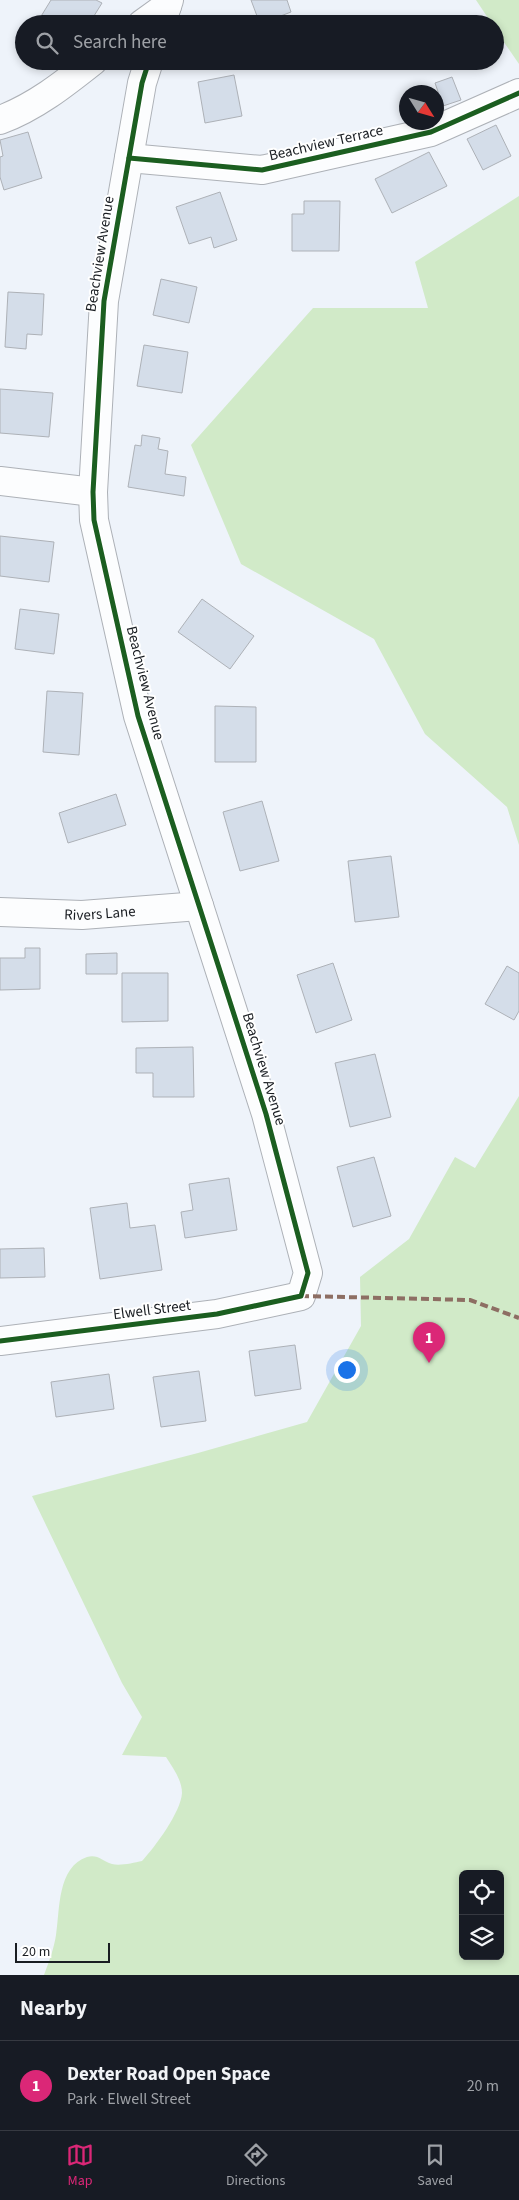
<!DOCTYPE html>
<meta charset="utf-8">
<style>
body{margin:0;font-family:"Source Sans 3",sans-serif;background:#242831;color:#f1f3f6}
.controls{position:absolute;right:15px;bottom:15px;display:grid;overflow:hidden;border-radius:8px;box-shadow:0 2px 8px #0003}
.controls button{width:45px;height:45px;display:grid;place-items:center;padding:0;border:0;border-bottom:1px solid #363941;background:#171b24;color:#f1f3f6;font:25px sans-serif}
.compass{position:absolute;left:399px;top:85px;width:45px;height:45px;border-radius:50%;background:#171b24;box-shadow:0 2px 8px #0003;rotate:127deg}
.scale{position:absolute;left:15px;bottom:12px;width:95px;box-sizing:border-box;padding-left:5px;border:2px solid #191d22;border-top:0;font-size:14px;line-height:18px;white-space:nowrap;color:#191d22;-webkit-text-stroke:4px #fff;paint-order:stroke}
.you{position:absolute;left:346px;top:1369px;width:18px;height:18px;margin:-12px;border:4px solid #fff;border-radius:50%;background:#1a73e8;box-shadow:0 0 0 8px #1a73e833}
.badge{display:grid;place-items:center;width:32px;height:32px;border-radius:50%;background:#db2777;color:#fff;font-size:16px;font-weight:700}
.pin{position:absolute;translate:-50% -41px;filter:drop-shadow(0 1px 2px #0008)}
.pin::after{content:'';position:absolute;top:26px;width:18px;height:15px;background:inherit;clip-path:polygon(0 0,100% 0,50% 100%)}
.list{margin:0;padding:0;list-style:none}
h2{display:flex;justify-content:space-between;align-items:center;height:65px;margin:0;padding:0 20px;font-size:21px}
h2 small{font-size:16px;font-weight:400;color:#9ea1a6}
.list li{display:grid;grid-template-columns:32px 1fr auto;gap:15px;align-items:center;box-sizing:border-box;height:90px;padding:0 20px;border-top:1px solid #363941}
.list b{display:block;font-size:19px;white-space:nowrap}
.list p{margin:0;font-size:16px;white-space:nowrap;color:#9ea1a6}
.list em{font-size:16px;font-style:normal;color:#9ea1a6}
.icon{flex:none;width:28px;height:28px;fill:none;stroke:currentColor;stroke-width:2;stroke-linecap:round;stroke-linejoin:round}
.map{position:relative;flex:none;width:519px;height:1975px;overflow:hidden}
.search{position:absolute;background:#171b24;box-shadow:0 2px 8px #0003;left:15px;right:15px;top:15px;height:55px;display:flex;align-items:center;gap:12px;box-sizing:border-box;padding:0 18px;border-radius:28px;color:#9ea1a6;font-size:19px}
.sheet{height:155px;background:#171b24}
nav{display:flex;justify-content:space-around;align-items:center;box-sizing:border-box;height:70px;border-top:1px solid #363941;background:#171b24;font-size:14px;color:#9ea1a6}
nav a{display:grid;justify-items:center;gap:2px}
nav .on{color:#db2777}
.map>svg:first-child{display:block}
</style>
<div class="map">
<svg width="519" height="1975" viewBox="0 0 519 1975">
<rect width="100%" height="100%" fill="#eef3fa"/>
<g fill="#d1eac8" fill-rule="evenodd">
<polygon points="476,0 519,0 519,64 495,29 495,24 492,24"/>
<polygon points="519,196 519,845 507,807 425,734 374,639 241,564 191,445 313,308 428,308 415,262"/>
<path d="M 519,1096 L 519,1975 L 44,1975 C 49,1962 54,1948 56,1935 C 60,1910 57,1867 87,1857 C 98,1854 102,1861 112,1864 C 120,1866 133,1863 142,1861 C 155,1847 181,1812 182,1793 C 182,1780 173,1768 166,1757 L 122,1755 L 142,1717 L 122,1683 L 32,1496 L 198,1453 L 307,1422 L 361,1326 L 360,1277 L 409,1239 L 455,1157 L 475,1168 ZM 463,1874 L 500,1874 L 500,1956 L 463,1956 Z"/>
</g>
<g fill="#d4dde9" stroke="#adb1b7">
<polygon points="51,0 96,0 102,3 89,24 49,24 40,18"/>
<polygon points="251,0 287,0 291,12 260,24"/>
<polygon points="234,75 242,116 205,123 198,82"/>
<polygon points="452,77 461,100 443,106 435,83"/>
<polygon points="496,125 511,156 483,170 467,139"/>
<polygon points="28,132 42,178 4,190 0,177 0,157 3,156 0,140"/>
<polygon points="429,152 447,186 392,213 375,179"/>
<polygon points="220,192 237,240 214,248 211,237 189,244 176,207"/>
<polygon points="304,201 340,201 339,251 292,251 292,214 304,214"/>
<polygon points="161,279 197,287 189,323 153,315"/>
<polygon points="8,292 44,294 42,335 27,334 26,349 5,347"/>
<polygon points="144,345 188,352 182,393 137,386"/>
<polygon points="0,389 53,393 49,437 0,433"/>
<polygon points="142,435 160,438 158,449 168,451 165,474 186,477 184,496 128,487 135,445 141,446"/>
<polygon points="0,536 54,542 49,582 0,576"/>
<polygon points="202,599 254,636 230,669 178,632"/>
<polygon points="20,609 59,614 54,654 15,649"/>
<polygon points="47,691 83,693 79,755 43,752"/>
<polygon points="215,706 256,707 256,762 215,762"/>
<polygon points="116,794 126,825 68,843 59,813"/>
<polygon points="262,801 279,861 240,871 223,812"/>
<polygon points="391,856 399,917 355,922 348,861"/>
<polygon points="25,948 40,948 40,989 0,990 0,958 25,958"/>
<polygon points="117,953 117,974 86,974 86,954"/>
<polygon points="333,963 352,1020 316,1033 297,975"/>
<polygon points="507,966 519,973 519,1011 514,1020 485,1004"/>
<polygon points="122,973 168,973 168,1021 122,1022"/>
<polygon points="193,1047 194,1097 153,1097 153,1073 136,1073 136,1048"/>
<polygon points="375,1054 391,1117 350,1127 335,1063"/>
<polygon points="374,1157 391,1216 353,1227 337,1167"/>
<polygon points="229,1178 237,1230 185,1238 181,1212 193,1210 189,1184"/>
<polygon points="127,1203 130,1228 155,1225 162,1270 100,1279 90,1208"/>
<polygon points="44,1248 45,1277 0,1278 0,1249"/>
<polygon points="295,1345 301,1389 255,1396 249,1351"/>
<polygon points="199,1371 206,1421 161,1427 153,1377"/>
<polygon points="109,1374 114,1409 56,1417 51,1382"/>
</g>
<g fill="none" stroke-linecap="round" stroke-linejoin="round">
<g stroke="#adb1b7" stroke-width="30">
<g id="minor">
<polyline points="142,24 167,6"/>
<path d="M 0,120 C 35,107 64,84 93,61"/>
<polyline points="129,158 262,170 431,132 519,93"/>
<polyline points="0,481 93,492"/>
<path id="s1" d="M 0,912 L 82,915 L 199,906"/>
</g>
</g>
<g stroke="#adb1b7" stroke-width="30">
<g id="tertiary">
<polyline points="161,24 169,0"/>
<polyline points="0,1341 217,1314 301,1296 308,1273 266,1114 138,716 94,520 93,492 104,301 142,83 149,61"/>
</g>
</g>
<use href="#minor" stroke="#fcfdfe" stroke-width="28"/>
<use href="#tertiary" stroke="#fcfdfe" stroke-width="28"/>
<polyline stroke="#8d6e63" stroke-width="4" stroke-dasharray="8 4" stroke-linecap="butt" points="301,1296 470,1300 519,1318"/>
<g stroke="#fff" stroke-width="8">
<g id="cycleway">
<polyline points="129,158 262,170 431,132 519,93"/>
<polyline points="0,1341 217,1314 301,1296 308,1273 266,1114 138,716 94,520 93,492 104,301 142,83 149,61"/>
</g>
</g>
<use href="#cycleway" stroke="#1b5e20" stroke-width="5"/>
</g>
<g text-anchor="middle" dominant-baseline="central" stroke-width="4" stroke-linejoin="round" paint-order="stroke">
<g font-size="15" fill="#191d22" stroke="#fff">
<text transform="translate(326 143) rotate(-13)">Beachview Terrace</text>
<text transform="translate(100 254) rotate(-81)">Beachview Avenue</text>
<text transform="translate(145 683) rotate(76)">Beachview Avenue</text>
<text stroke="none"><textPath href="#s1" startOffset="100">Rivers Lane</textPath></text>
<text transform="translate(264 1069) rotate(73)">Beachview Avenue</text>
<text transform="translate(152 1310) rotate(-7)">Elwell Street</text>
</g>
</g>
</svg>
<div class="controls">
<button><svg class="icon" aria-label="locate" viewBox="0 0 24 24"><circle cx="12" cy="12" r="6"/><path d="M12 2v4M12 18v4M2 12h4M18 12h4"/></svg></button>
<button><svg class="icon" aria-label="layers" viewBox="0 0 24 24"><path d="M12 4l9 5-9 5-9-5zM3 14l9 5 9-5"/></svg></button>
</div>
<svg class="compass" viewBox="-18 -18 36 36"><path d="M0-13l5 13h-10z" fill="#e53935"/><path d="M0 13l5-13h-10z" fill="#9ea1a6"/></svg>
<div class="scale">20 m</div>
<div class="you"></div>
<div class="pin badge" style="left:429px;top:1363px">1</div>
<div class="search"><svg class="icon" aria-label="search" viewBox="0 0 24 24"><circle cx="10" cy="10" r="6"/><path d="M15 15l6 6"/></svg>Search here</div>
</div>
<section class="sheet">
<h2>Nearby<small></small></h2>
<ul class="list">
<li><span class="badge">1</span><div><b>Dexter Road Open Space</b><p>Park · Elwell Street</p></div><em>20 m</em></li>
</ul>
</section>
<nav>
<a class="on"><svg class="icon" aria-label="map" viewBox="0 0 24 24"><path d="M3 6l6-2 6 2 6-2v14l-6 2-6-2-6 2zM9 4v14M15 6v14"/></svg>Map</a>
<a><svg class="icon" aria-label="directions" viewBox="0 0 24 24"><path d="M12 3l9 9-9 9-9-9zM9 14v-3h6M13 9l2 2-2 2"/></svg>Directions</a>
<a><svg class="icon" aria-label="saved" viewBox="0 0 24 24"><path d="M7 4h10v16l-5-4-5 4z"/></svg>Saved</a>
</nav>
